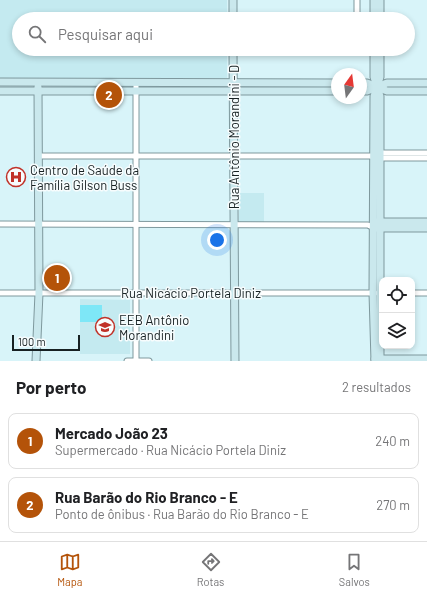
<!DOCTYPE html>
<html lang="pt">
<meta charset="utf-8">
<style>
body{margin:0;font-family:Barlow,sans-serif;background:#f6f6f6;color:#202124}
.controls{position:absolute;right:12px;bottom:12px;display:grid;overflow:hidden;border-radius:8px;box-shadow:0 2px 6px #0003}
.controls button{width:36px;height:36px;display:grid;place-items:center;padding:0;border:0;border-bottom:1px solid #e0e0e0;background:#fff;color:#202124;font:20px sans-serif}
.compass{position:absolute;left:331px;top:68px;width:36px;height:36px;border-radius:50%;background:#fff;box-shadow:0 2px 6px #0003;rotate:14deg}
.scale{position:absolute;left:12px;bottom:10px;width:68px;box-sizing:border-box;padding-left:4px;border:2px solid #172123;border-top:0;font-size:11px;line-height:14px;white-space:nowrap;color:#172123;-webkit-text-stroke:3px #f7fcfd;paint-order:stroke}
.you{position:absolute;left:217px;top:240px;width:14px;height:14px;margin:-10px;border:3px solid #fff;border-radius:50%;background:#1a73e8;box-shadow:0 0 0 6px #1a73e833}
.badge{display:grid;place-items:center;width:26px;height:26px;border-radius:50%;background:#b45309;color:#fff;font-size:13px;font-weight:700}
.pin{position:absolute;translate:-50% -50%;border:2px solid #fff;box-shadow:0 1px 4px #0006}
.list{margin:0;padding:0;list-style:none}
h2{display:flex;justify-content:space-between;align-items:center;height:52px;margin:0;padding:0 16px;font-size:17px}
h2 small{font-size:13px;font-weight:400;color:#757577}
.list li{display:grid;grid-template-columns:26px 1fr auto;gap:12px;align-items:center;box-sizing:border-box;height:56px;margin:0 8px 8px;padding:0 8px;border:1px solid #e0e0e0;border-radius:8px}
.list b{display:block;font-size:15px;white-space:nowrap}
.list p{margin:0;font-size:13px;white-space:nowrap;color:#757577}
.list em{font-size:13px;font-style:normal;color:#757577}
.icon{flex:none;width:22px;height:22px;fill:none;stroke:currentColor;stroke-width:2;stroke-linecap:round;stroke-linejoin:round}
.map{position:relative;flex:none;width:427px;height:361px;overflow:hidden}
.search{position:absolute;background:#fff;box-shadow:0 2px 6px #0003;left:12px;right:12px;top:12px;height:44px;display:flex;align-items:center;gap:10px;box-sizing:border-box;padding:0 14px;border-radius:22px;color:#757577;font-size:15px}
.sheet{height:180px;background:#fff}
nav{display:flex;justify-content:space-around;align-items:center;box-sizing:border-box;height:56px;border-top:1px solid #e0e0e0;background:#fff;font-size:11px;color:#757577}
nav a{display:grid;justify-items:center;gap:2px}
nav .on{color:#b45309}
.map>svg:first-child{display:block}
</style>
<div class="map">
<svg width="427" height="361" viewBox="0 0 427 361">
<rect width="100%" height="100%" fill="#d8f4f9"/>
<g fill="#c4eaf0">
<polygon points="0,0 227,0 227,19 19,19 19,49 227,49 227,78 0,79"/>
<rect x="239" y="193" width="25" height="29"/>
<polygon points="80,299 130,300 130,354 80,354"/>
</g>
<rect fill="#7ee7f7" x="80" y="305" width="22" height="17"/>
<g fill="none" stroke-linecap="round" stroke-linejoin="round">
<g stroke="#7e989d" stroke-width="7">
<g id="street">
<polyline points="357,19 357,0"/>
<polyline points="378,153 427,153"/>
<polyline points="38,156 370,156 381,158 427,158"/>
<polyline points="0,224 368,225 374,228"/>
<polyline points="0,293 375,293"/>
<polyline points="412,293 427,293"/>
<polyline points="127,361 149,361"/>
<polyline points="136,361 136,82"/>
</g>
</g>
<g stroke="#7e989d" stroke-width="9">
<g id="secondary">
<polyline points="380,0 380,19"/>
<polyline points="233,19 233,0"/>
<polyline points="374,19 374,0"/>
<polyline points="233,49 235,361"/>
<polyline points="374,49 374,77 377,87 374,96 373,293 375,361"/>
<polyline points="0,82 337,83"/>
<polyline points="361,83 367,83 377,87 387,83 427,83"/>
<polyline points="0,91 337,91"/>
<polyline points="361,91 367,91 377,87 387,91 427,91"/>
<polyline points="376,222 427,222"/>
<polyline points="375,228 427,228"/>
<polyline points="375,359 427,359"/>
<polyline points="36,361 39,293 38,87"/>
<polyline points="380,361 380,96 377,87 380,77 380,49"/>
</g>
</g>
<use href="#street" stroke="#fff" stroke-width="5"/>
<use href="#secondary" stroke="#cae8ed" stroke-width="7"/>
</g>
<defs>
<g id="hospital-ring" transform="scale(1)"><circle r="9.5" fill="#f7fcfd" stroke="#c03229" stroke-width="1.5"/><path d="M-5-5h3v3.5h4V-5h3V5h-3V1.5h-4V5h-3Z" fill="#c03229"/></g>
<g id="school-ring" transform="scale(1)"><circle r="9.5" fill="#f7fcfd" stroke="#c03229" stroke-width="1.5"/><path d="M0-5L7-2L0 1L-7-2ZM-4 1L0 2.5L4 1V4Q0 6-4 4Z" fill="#c03229"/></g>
</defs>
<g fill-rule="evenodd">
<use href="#hospital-ring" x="16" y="177"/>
<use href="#school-ring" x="105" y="327"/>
</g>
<g text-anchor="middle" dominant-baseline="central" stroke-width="3" stroke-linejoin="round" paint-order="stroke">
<g font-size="13" fill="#172123" stroke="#f7fcfd">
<text transform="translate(234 137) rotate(-90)">Rua Antônio Morandini - D</text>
<text x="191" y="293">Rua Nicácio Portela Diniz</text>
</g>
<g font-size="13" fill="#172123" stroke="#f7fcfd" text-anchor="start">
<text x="30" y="170">Centro de Saúde da<tspan x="30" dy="15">Família Gilson Buss</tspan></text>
<text x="119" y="320">EEB Antônio<tspan x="119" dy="15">Morandini</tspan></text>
</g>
</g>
</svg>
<div class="controls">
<button><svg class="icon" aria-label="locate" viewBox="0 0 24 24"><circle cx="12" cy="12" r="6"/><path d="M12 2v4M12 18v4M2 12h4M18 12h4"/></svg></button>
<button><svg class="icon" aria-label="layers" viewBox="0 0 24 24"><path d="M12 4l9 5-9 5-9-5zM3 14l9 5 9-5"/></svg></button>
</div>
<svg class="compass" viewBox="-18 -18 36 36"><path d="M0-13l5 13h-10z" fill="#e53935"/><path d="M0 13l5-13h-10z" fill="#757577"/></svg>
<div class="scale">100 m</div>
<div class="you"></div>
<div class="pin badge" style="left:57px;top:278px">1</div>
<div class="pin badge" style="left:109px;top:95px">2</div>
<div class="search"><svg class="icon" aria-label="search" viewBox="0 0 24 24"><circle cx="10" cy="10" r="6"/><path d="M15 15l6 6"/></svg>Pesquisar aqui</div>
</div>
<section class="sheet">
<h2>Por perto<small>2 resultados</small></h2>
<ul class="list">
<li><span class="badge">1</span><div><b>Mercado João 23</b><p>Supermercado · Rua Nicácio Portela Diniz</p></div><em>240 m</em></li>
<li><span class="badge">2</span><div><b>Rua Barão do Rio Branco - E</b><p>Ponto de ônibus · Rua Barão do Rio Branco - E</p></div><em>270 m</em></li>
</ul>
</section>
<nav>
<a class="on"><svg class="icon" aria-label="map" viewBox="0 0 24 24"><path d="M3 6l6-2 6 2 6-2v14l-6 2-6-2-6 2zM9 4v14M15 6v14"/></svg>Mapa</a>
<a><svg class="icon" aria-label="directions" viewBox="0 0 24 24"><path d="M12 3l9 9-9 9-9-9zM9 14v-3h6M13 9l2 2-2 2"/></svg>Rotas</a>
<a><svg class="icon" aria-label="saved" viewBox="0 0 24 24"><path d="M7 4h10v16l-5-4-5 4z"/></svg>Salvos</a>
</nav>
